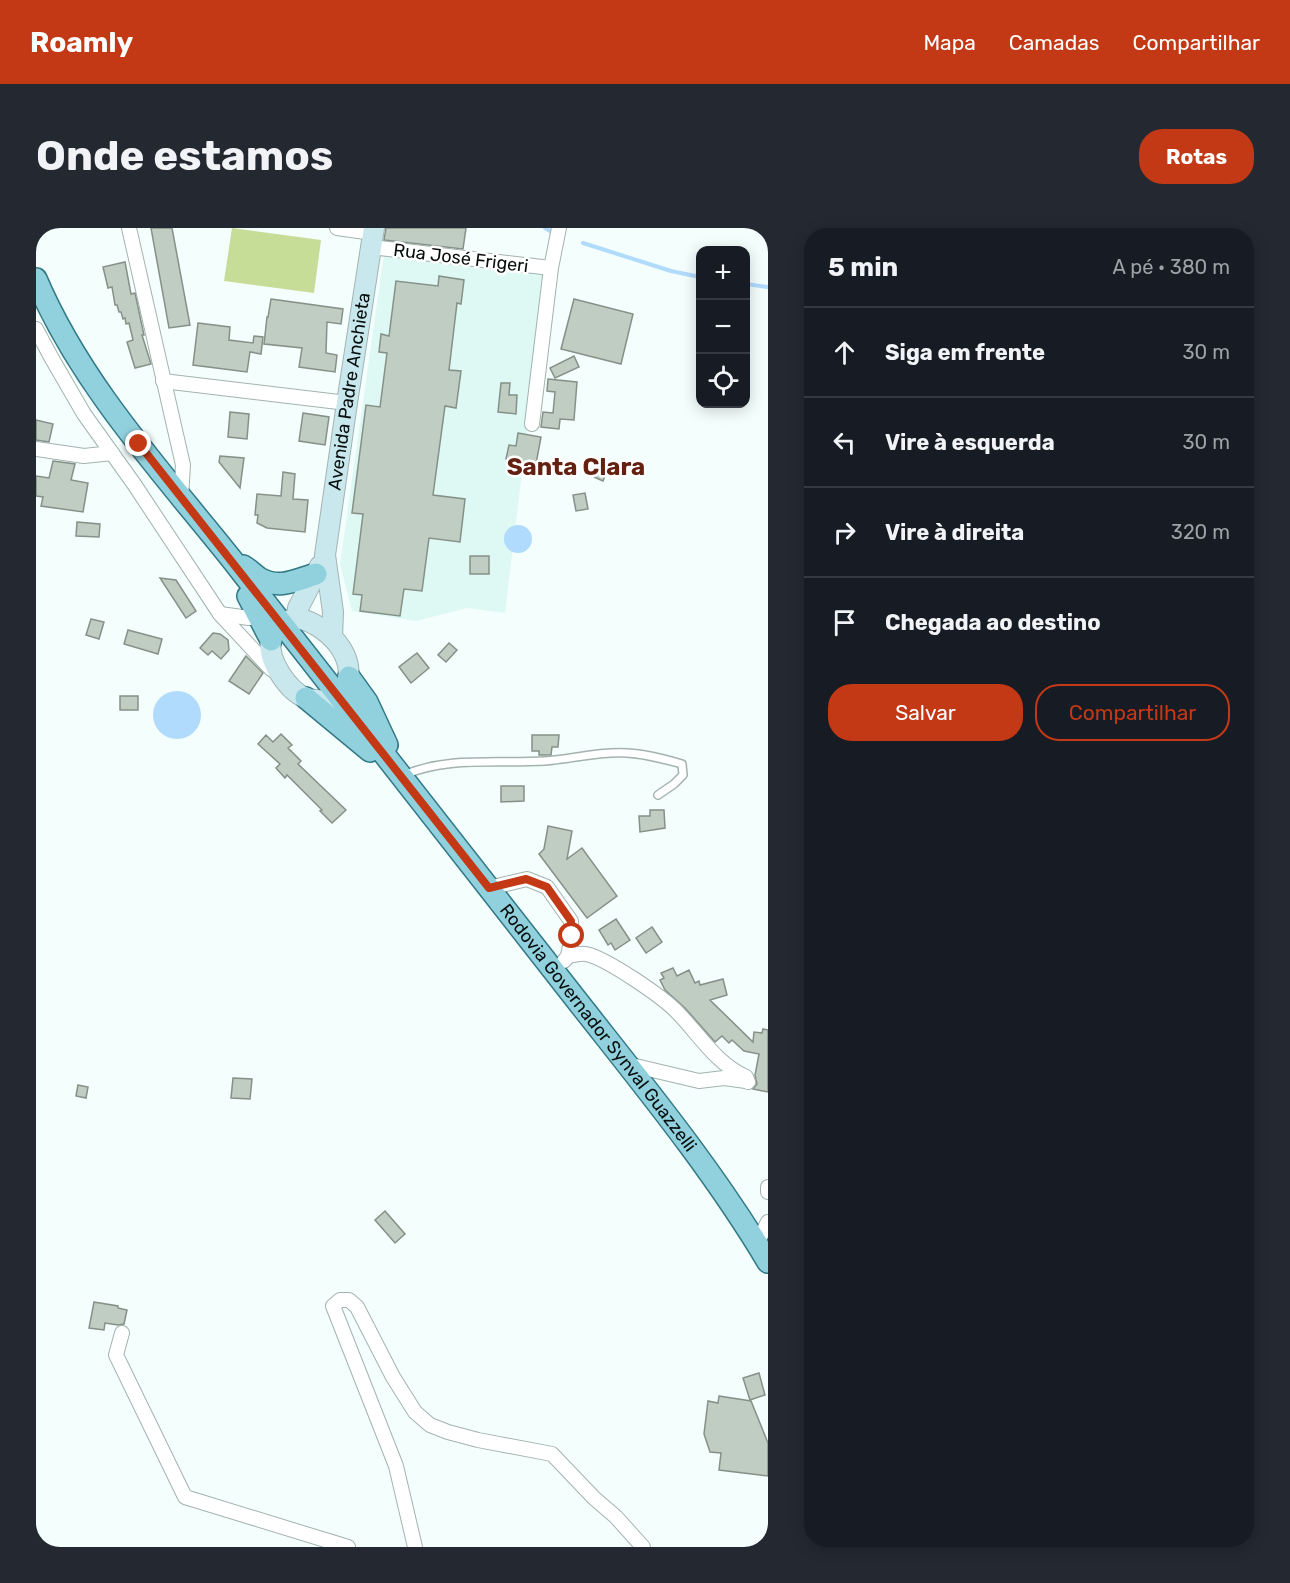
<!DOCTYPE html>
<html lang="pt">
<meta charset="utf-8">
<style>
body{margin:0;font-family:Rubik,sans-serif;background:#242831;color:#f1f3f6}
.controls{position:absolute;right:18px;top:18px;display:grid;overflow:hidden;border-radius:12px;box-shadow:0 3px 15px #0003}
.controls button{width:54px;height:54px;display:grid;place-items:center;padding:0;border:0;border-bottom:2px solid #363941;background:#171b24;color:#f1f3f6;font:30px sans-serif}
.stop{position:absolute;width:18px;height:18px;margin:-14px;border:4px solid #c33916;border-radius:50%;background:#fff}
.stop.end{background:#c33916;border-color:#fff;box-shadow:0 2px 6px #0008}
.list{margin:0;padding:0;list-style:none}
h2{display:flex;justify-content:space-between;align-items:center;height:78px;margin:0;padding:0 24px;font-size:26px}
h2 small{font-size:20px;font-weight:400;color:#9ea1a6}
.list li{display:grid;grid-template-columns:39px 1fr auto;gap:18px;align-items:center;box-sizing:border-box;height:90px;padding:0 24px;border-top:2px solid #363941}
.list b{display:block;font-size:22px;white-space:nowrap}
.list em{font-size:20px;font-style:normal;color:#9ea1a6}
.actions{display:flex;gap:12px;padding:18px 24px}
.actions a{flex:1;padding:14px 0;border:2px solid #c33916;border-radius:24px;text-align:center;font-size:21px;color:#c33916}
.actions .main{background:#c33916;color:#fff}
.icon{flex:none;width:33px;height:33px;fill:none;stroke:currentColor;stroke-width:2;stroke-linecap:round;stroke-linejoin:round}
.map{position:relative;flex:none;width:732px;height:1319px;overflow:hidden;border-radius:24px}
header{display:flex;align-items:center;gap:36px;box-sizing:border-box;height:84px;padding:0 30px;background:#c33916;color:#fff}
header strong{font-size:28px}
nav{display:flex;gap:33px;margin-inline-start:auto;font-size:21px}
.intro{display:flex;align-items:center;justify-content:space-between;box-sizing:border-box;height:144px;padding:0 36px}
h1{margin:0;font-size:42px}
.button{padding:15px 27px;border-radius:24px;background:#c33916;color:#fff;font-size:21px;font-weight:700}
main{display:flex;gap:36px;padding:0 36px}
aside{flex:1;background:#171b24;border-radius:24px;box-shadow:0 3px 15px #0003}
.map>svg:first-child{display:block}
</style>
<header>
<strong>Roamly</strong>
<nav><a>Mapa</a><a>Camadas</a><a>Compartilhar</a></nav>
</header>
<div class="intro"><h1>Onde estamos</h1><a class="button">Rotas</a></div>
<main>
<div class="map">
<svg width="732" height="1319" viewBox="0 0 732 1319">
<rect width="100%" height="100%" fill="#f4fefc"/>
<polygon fill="#def9f4" points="348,26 510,45 469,385 431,380 380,393 316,383 304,336"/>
<polygon fill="#c6dd98" points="196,0 285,12 278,65 188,53"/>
<g fill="#b0dbfd">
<circle cx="482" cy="311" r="14"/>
<circle cx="141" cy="487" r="24"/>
</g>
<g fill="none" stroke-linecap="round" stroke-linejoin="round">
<g stroke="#b0dbfd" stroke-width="4">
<polyline points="509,0 519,6"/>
<polyline points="547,15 635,43 664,49"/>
<polyline points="710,56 732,59"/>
</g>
</g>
<g fill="#c0cdc3" stroke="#859188" stroke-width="1.5">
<polygon points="115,0 136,0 154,97 133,100"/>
<polygon points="350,0 430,0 427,21 348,12"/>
<polygon points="89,34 95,66 99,65 108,107 106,107 115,136 99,140 91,114 97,112 93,95 90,96 89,90 87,91 85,84 83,84 81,77 79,77 76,59 72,60 67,39"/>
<polygon points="403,48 428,52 425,76 421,75 413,142 425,143 420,180 409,178 397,267 429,271 424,314 393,310 386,363 368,361 364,388 324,383 326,367 317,366 327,286 316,285 330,177 344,179 351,125 343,124 345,106 353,108 360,53 402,58"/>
<polygon points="235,71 307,81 305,96 291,94 290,125 301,127 299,144 263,139 266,120 228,116 231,89 232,89"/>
<polygon points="538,71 597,86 585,136 525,121"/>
<polygon points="162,95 194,99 193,112 217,115 218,108 227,109 225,126 214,124 211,144 157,137"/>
<polygon points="538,128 543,139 519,150 514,140"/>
<polygon points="512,151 541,154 538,192 524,191 523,201 505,199 507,184 517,185 519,164 511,163"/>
<polygon points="465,155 474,155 473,167 481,167 480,186 462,184"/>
<polygon points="194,184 213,186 211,211 192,209"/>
<polygon points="267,185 293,189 289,217 263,213"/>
<polygon points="0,192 17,196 13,214 0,212"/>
<polygon points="482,205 505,209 500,236 470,231 473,217 480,218"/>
<polygon points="184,228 208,230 204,260 183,234"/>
<polygon points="17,233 39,236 35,252 52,255 47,284 5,278 7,269 0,268 0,248 13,250"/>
<polygon points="562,236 572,240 567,253 558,249"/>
<polygon points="247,244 259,246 257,271 272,272 269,304 231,300 221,295 222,287 219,287 221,266 245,268"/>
<polygon points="549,265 552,281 540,283 537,267"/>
<polygon points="41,294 64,296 63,309 40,308"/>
<rect x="434" y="328" width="19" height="18"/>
<polygon points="124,350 140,352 160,383 150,390"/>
<polygon points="55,391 68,394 63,411 50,407"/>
<polygon points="92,402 126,411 122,426 88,416"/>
<polygon points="177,405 184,406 192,412 193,422 185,431 176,423 172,427 164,420"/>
<polygon points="413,415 421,422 410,434 402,427"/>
<polygon points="381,425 393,440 375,455 363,439"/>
<polygon points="210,428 227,445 213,466 193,453"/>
<rect x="84" y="468" width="18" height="14"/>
<polygon points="245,506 256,517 252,520 265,533 262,536 310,582 296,595 284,583 286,582 251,547 249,550 240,540 244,536 222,516 230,507 237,514"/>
<polygon points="496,507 523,507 522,519 516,519 515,527 503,527 503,523 496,523"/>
<polygon points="465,558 488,558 488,573 465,574"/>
<polygon points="614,582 628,582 629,600 604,604 603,588 614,588"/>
<polygon points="512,598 536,603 531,631 546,620 581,668 551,690 503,626 508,621"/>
<polygon points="580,691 594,712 579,722 575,715 572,717 563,702"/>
<polygon points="616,699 626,714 610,725 600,710"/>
<polygon points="637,740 641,748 653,742 659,755 663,753 664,757 687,751 691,767 674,772 717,814 718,804 726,805 727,801 732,802 732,864 717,861 721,856 719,847 723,826 708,823 696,812 693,815 686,808 679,814 649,780 629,762 624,752 628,750 625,745"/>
<polygon points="197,850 216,851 214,871 195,870"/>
<polygon points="42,857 52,859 50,870 40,868"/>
<polygon points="349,983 369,1006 359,1015 339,992"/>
<polygon points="58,1074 82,1078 82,1080 91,1082 88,1096 82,1097 69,1095 68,1102 53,1100"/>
<polygon points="723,1145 729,1167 714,1172 707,1150"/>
<polygon points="683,1168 715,1173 732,1215 732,1248 683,1242 685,1225 674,1224 668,1206 672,1173 682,1175"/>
</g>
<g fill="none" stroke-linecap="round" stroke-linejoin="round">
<g stroke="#a3b3b0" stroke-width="10">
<path id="lane" d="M 368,547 C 413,528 461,536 509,533 C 536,531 564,523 591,525 C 610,526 628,531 646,536 L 647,547 L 638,556 L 622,567"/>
</g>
<g stroke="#a3b3b0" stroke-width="16">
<g id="street">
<polyline points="93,0 147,237 145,269"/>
<polyline points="301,0 337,5"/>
<polyline points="335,19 515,40"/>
<polyline points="0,101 15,129 48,186 98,256 184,386 235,441 241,444"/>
<polyline points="127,153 311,175"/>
<polyline points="496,196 515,40 523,0"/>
<polyline points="0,221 48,228 76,225"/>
<polyline points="184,386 213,390 222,389"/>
<polyline points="453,660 491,651 511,659 535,693 536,708 532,728 528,733"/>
<path d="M 532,728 C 537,727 545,725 550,726 C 570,730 629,770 643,786 C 664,808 681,836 710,849 L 712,854"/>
<polyline points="591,836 663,853 688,850 710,853"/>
<polyline points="732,959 732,964"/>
<polyline points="721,1015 732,994"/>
<polyline points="86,1105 80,1127 149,1269 312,1319"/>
<polyline points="379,1319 360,1238 297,1078 304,1072 313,1072 321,1079 357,1149 379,1184 394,1197 412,1204 442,1212 516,1226 558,1270 580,1289 607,1319"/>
</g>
</g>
<g stroke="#a3b3b0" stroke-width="22">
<g id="secondary">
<path d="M 261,390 C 295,397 330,437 303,470 C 292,472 281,474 270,470 C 252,463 231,432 235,412 C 236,406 242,400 244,395 Z"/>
<polyline points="261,390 262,380 284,338"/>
<path id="s1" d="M 296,409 L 297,384 L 289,327 L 311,175 L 338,0"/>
</g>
</g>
<g stroke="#327986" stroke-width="24">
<g id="primary">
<path id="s2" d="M 0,51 C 45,157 126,244 197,333 C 307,474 418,614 528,756 C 598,846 673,935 732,1034"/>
<path d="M 207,338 C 213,341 217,346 223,350 C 243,362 260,352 280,346"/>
<polyline points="212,368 235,412"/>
<polyline points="313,449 331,474 351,517"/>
<polyline points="270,470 334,523"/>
</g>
</g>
<use href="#lane" stroke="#fff" stroke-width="7"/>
<use href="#street" stroke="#fff" stroke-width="14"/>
<use href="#secondary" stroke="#c8e8ee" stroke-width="20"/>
<use href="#primary" stroke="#91d1dd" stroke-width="21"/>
</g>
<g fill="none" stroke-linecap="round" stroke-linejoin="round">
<polyline stroke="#c33916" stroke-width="8" points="103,216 453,660 490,651 511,659 535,693 536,708"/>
</g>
<g text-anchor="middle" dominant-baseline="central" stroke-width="5" stroke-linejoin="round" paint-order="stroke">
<g font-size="18" fill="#080e0d" stroke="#fff">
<text transform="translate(425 30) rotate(7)">Rua José Frigeri</text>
<text stroke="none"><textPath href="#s1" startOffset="248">Avenida Padre Anchieta</textPath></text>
<text stroke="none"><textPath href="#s2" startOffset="938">Rodovia Governador Synval Guazzelli</textPath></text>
</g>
<g font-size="24" font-weight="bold" fill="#642112" stroke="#fff">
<text x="540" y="239">Santa Clara</text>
</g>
</g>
</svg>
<div class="controls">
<button>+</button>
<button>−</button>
<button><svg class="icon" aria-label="locate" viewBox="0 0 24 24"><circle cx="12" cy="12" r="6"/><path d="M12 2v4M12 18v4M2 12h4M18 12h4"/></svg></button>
</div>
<div class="stop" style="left:536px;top:708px"></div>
<div class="stop end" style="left:103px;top:216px"></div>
</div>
<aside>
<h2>5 min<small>A pé · 380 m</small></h2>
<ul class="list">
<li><svg class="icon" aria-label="ahead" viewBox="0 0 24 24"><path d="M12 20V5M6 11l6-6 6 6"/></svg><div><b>Siga em frente</b></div><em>30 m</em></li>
<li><svg class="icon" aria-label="left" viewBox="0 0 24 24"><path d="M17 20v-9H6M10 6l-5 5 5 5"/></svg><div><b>Vire à esquerda</b></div><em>30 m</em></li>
<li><svg class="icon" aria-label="right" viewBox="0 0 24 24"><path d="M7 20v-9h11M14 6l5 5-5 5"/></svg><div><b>Vire à direita</b></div><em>320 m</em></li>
<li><svg class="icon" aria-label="arrive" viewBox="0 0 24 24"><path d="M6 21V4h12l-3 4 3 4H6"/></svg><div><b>Chegada ao destino</b></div></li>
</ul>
<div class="actions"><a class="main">Salvar</a><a>Compartilhar</a></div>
</aside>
</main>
